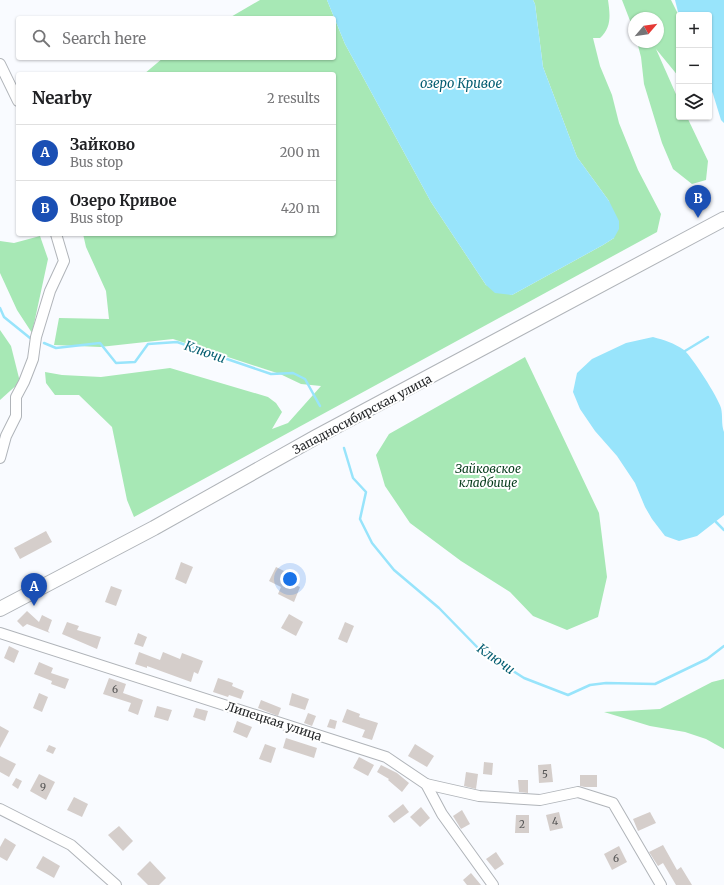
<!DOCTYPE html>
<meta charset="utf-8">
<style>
body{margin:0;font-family:Merriweather,serif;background:#f6f6f6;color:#202124}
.controls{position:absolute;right:12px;top:12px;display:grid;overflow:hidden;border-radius:4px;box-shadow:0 1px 3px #0004}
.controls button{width:36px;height:36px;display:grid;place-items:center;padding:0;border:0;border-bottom:1px solid #e0e0e0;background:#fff;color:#202124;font:20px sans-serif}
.compass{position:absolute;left:628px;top:12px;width:36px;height:36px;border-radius:50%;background:#fff;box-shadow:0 1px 3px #0004;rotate:61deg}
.you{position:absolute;left:290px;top:579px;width:14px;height:14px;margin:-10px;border:3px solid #fff;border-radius:50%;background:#1a73e8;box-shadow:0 0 0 6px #1a73e833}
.badge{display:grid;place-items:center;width:26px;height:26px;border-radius:50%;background:#d93025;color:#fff;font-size:13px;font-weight:700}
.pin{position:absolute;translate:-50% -33px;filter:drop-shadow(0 1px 2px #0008)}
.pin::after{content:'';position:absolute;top:21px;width:14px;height:12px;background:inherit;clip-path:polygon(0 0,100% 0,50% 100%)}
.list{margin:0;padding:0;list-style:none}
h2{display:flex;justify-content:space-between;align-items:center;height:52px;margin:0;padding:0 16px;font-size:17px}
h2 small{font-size:13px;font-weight:400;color:#757577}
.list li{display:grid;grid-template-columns:26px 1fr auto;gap:12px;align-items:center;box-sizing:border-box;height:56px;padding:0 16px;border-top:1px solid #e0e0e0}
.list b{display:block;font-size:15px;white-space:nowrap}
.list p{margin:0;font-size:13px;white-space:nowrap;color:#757577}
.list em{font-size:13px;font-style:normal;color:#757577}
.icon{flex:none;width:22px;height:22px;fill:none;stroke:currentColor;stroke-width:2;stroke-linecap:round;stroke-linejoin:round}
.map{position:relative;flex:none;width:724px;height:885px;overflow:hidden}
.search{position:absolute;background:#fff;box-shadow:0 1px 3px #0004;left:16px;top:16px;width:320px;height:44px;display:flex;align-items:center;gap:10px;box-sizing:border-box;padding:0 14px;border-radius:4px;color:#757577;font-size:15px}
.panel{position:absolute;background:#fff;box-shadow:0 1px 3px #0004;left:16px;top:72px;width:320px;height:164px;border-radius:4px}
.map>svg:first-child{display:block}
</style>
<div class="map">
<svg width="724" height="885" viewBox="0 0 724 885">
<rect width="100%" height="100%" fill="#f9fbff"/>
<g fill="#a7e8b5">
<path d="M 260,0 L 327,0 L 345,44 L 431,202 L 486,285 L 512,295 L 603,245 L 614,238 L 609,201 L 577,157 L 543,67 L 535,4 L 533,0 L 608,0 C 610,14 612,27 600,38 L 593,38 L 600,66 L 612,95 L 619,123 L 638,170 L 661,214 L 657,232 L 134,517 L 127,500 L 112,427 L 79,395 L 55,395 L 46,383 L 45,372 L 62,375 L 101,377 L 170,368 L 268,397 L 276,403 L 282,412 L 272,429 L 288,423 L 321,386 L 301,384 L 280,374 L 173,339 L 100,347 L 54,345 L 59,318 L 109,319 L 106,291 L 86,247 L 83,234 L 334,234 L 334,74 L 144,74 L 163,58 L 334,58 L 334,18 L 229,18 Z"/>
<polygon points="622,0 671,0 679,16 679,77 656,49 679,101 679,117 687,117 708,161 706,180 692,184 673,169 662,143 644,84 641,57 637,42 658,42 658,18 634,18 634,31"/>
<polygon points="40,236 48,259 32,333 17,310 0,273 0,241 14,243"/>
<polygon points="0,330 11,346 20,382 0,400"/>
<polygon points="525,357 599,513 607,577 598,617 567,630 533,616 510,592 461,561 410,523 385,486 376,455 389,434"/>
<polygon points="724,679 724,749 706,739 685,732 650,726 604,712 660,709 712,682"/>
</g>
<g fill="#98e4fb">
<polygon points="327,0 533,0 535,4 543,67 577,157 609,201 619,221 619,229 614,238 603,245 512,295 495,293 486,285 431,202 345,44"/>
<polygon points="675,0 724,0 724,123 721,120 713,94 709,85 709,15 679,16"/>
<path d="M 653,337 C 664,340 674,343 684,350 C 692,357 718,397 721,408 C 723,416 721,424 724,432 L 724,515 L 697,536 L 679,541 L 665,536 L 652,519 L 645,507 L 635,483 L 617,456 L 595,431 L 580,409 L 573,392 L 577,373 L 592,359 L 626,343 Z"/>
</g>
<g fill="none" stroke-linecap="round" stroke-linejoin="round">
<g stroke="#98e4fb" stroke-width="2.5">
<polyline points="0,308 4,317 30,338"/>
<polyline points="44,343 56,348 100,343 116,363 135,362 148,344 177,342 271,374 293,373 305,379 320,406"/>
<polyline points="685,351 708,337"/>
<polyline points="344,448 353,478 366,492 360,519 372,543 394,570 439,608 479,649 524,678 568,695 590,685 606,683 655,684 707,659 724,646"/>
<polyline points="716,522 724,530"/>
</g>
</g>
<g fill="#d5cecb">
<polygon points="46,531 52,542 20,559 14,548"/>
<polygon points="181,562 193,567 186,584 175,579"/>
<polygon points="276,567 290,574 287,581 300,587 294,602 278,594 281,587 269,581"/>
<polygon points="111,586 122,590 116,606 105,602"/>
<polygon points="27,611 39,622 42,615 52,620 48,631 50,633 27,624 23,627 17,621"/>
<polygon points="289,614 303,622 296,636 281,628"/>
<polygon points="67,622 79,626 77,630 101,637 97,649 62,634"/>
<polygon points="345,622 354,626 347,643 338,639"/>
<polygon points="138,633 147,637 143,647 134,644"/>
<polygon points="9,646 19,651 14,663 4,658"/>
<polygon points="139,652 160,660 163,652 180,659 182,653 203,661 198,674 194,672 191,682 147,666 147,668 135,664"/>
<polygon points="39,662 53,668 51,673 69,679 65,689 51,684 52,681 34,674"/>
<polygon points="109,678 126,684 123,693 143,700 138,715 128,711 131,703 103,694"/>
<polygon points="218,678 233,683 232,686 244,691 241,699 229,695 228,697 213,692"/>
<polygon points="39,693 48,697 42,712 33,708"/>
<polygon points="292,693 309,699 305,710 289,705"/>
<polygon points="261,700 281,708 278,716 258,708"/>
<polygon points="157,706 172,710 168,721 154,717"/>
<polygon points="196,708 208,711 205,721 193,717"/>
<polygon points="347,709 360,714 359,717 378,723 372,740 362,737 365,730 342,722"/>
<polygon points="308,713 316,716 312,726 304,723"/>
<polygon points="330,719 337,721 335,729 327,727"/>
<polygon points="237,721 252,727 247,738 233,732"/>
<polygon points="0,726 9,731 0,748"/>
<polygon points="286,738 317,748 314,758 283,748"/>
<polygon points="265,744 276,748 271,763 259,759"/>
<polygon points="415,744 434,756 427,767 408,756"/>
<polygon points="49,745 56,748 53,754 46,751"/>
<polygon points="0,756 16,764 9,777 0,772"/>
<polygon points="359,757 374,765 368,776 353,768"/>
<polygon points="484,762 493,763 492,775 483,774"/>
<polygon points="551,764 553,782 539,783 538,765"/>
<polygon points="381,765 397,773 409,783 402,792 388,780 389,779 377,772"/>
<polygon points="466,772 478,774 476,789 464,786"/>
<polygon points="39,774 55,782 46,800 30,791"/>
<polygon points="580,775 597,775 597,787 585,787 580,786"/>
<polygon points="16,778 22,781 18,789 12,785"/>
<polygon points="518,780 528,780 528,793 519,792"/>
<polygon points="74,797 88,804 82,817 67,810"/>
<polygon points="403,804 409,812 394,823 388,816"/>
<polygon points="421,807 430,818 420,827 410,817"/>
<polygon points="462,810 470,824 461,829 453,816"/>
<polygon points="559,812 563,828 550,831 546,815"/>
<polygon points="650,812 656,823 638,831 633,819"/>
<polygon points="516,815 529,815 529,833 515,833"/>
<polygon points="119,826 133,841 123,851 108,835"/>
<polygon points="5,838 16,845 7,861 0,857 0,847"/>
<polygon points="663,845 677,870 681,867 692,885 676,885 663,863 658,866 649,852"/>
<polygon points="619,846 627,862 612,870 604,854"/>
<polygon points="496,852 504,864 495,870 486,859"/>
<polygon points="43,856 60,866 54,878 36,868"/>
<polygon points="150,861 166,878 159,885 148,885 137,874"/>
<polygon points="471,873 481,885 467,885 463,880"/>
</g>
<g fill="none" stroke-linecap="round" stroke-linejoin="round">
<g stroke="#b0b4b9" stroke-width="12">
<g id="minor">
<polyline points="0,64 18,101"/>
<polyline points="0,458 6,436 16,416 16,397 24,382 33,359 36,337 50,291 64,261 56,234"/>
<polyline points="0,633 386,757 426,784 442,814 493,885"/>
<polyline points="426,784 479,796 540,800 578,792 613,803 661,885"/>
<polyline points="0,809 71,845 116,885"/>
</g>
</g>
<g stroke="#b0b4b9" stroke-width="16">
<polyline id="secondary" points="0,609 154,528 316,437 724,219"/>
</g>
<use href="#minor" stroke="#fff" stroke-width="10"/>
<use href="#secondary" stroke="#fff" stroke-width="14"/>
</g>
<g text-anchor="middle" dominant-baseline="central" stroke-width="4" stroke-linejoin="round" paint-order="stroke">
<g font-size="10" fill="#525252">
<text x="115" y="689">6</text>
<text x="545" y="774">5</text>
<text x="43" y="787">9</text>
<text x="555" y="821">4</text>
<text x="522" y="824">2</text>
<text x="616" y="858">6</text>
</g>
<g font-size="12" fill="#26282a" stroke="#fff">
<text transform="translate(362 414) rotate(-28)">Западносибирская улица</text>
<text transform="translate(274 721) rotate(18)">Липецкая улица</text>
</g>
<g font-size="12" font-style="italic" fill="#043a19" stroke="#fff">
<text x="488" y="468">Зайковское<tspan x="488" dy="14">кладбище</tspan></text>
</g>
<g font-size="13" font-style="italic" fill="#065e72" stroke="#fff">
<text x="461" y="83">озеро Кривое</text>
<text transform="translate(205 352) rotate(19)">Ключи</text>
<text transform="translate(496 659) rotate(35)">Ключи</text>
</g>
</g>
</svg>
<div class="controls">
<button>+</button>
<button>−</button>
<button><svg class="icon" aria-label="layers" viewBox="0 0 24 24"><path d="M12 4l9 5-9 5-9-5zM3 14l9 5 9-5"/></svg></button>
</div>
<svg class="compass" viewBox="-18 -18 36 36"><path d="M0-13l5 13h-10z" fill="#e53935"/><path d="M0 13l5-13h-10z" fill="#757577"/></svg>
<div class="you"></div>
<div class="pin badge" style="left:34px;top:606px;background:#1a4fb4">A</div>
<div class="pin badge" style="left:698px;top:218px;background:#1a4fb4">B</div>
<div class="search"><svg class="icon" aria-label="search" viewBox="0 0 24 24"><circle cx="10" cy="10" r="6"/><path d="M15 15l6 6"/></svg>Search here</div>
<section class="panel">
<h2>Nearby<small>2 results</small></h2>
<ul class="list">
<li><span class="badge" style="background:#1a4fb4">A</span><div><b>Зайково</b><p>Bus stop</p></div><em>200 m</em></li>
<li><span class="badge" style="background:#1a4fb4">B</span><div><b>Озеро Кривое</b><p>Bus stop</p></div><em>420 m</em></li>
</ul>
</section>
</div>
